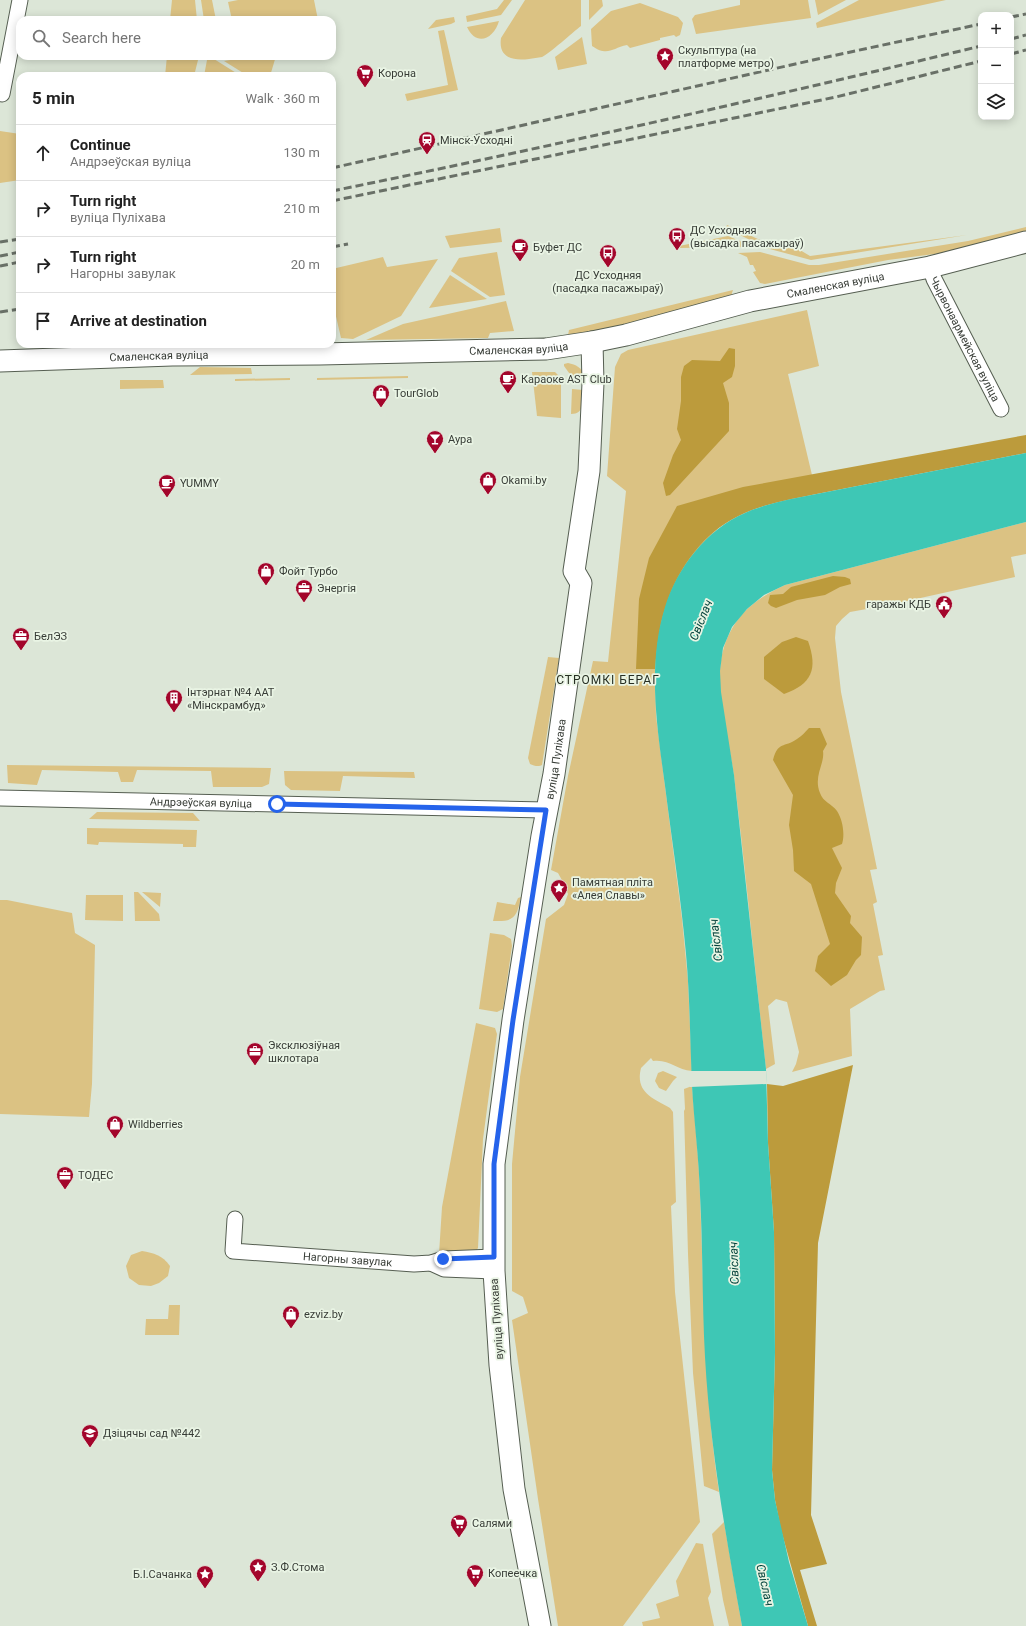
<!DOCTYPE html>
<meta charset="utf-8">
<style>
body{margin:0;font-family:Roboto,sans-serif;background:#f2f2f2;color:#222}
.controls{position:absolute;right:12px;top:12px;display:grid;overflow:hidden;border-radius:8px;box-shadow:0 2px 10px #0003}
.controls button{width:36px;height:36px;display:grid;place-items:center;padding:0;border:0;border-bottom:1px solid #e0e0e0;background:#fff;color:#222;font:20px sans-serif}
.stop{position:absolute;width:12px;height:12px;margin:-9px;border:3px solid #2563eb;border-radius:50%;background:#fff}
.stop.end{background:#2563eb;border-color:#fff;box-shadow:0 1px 4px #0008}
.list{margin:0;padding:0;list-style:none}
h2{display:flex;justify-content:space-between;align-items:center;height:52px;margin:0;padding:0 16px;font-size:17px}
h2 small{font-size:13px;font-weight:400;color:#767676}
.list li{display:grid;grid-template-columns:26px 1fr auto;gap:12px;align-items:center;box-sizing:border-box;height:56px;padding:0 16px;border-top:1px solid #e0e0e0}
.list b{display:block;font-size:15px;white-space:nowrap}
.list p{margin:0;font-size:13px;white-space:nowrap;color:#767676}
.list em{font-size:13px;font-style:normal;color:#767676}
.icon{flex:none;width:22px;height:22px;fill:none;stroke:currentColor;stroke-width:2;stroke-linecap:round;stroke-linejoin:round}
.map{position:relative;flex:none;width:1026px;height:1626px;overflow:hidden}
.search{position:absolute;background:#fff;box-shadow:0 2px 10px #0003;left:16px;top:16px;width:320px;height:44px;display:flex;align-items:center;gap:10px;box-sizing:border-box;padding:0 14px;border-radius:12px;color:#767676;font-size:15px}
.panel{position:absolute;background:#fff;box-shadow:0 2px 10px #0003;left:16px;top:72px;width:320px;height:276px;border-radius:12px}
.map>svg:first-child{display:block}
</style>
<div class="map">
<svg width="1026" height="1626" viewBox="0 0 1026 1626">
<rect width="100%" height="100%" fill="#dce6d7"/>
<g fill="#dbc283">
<polygon points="172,0 195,0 197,20 170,20"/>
<polygon points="201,0 212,0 216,20 204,20"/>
<polygon points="238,0 314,0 318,20 232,20 228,2"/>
<polygon points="504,0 512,0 501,15 467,22 466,16 497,9"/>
<path d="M 525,0 L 581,0 L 581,26 C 573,32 549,54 542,57 C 538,58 533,58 529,59 C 513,61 498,58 501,38 Z"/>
<polygon points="589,0 602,0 603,6 589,20"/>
<polygon points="740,0 808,0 811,18 696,34 692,19 695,15 740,5"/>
<polygon points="815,0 846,0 818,15"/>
<polygon points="859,0 946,0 817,28 816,23"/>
<path d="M 640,3 L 678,17 L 683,23 L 680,35 L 676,37 L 674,35 L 660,38 L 660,40 L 630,48 L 627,45 C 612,48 608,57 592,46 L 591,29 L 611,11 Z"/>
<polygon points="454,17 455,22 451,24 428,29 436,20"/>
<path d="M 499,21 C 494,39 476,47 467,27 Z"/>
<polygon points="444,30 458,90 407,101 405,94 448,85 438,31"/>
<polygon points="582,37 587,64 558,70 555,57"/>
<polygon points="167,56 199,56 194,76 165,76"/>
<polygon points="255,56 276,56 270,76 248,76 224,61"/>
<polygon points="214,59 241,76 204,76 207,60"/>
<polygon points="0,131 20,134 20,180 0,183"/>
<polygon points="727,225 778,248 795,247 810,256 967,235 811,260 766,248 726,228"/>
<polygon points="1026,227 1026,232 942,253 888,260 765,284 760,283 753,272 756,271 753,265 750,265 747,257 738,253 760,252 809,265 819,265 968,241"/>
<polygon points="500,228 502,242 450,248 445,236"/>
<polygon points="728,236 747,244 745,247 679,248 679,246"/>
<polygon points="497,252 505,295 490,297 451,271 459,258"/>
<polygon points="383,257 387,267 438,259 401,316 353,339 341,338 332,299 332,269"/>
<polygon points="450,275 487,299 429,308"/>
<polygon points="733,290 730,299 571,337 568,335 569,330"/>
<polygon points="506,301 514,331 490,333 488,338 366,340 403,324"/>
<path d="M 807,310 L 819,366 L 788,374 L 812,475 L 811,495 L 758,507 L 730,520 L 718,528 L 697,550 L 679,576 L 671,592 L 661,622 L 655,669 L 656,716 L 682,919 L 688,981 L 692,1071 C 676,1070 670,1059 653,1061 L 651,1058 L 641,1068 C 635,1092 652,1098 670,1108 L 673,1112 L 676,1202 L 671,1206 L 675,1292 L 700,1522 L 623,1626 L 558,1626 L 538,1499 L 512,1320 L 528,1313 L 523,1297 L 512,1291 L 512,1164 L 520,1077 L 546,919 L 564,905 L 568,894 L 564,884 L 558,873 L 551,870 L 568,776 L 593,661 L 608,662 L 626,491 L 607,476 L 615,367 L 621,354 L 628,350 Z"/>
<path d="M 568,363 C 576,365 582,367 584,376 L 572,377 L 564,366 L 564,364 Z"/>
<polygon points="200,367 251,368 252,374 190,375"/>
<polygon points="532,372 555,372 561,378 561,418 537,416"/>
<polygon points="408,376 408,378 317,380 317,378"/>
<polygon points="290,378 290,380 235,381 235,379"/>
<polygon points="120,380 163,380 164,388 120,389"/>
<path d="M 572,389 L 583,390 C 583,400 585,414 571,414 Z"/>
<path d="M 1026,522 L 1026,554 L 1011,557 L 1015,577 L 889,605 L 850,612 L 842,619 L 836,626 L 835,638 L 841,692 L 877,869 L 870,870 L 877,902 L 873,904 L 883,955 L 878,956 L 885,990 L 880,991 L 850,1009 L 852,1056 L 792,1072 L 796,1064 L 799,1052 L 787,1002 L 776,999 L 768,1006 L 775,1064 L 766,1069 C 755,971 746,874 734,776 C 729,738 712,684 724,647 C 735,614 755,599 785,585 Z"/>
<path d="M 548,657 L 559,658 L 542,765 C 539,767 534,766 530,764 L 528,758 Z"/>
<polygon points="7,765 271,768 269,784 262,787 213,787 211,771 137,770 133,782 121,782 118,772 42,770 37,785 8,783"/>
<polygon points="284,771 414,772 415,778 343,776 340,791 291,790 285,785"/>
<polygon points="97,812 193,813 200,821 89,819"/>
<polygon points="87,828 197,830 196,847 183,847 183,844 99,842 98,845 87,844"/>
<polygon points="134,892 138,892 159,914 160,921 135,921"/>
<polygon points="142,892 161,893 160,907"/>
<polygon points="86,895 123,895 123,921 85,920"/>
<path d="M 521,897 C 517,917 514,922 493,921 L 497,902 L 515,905 L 518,898 Z"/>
<polygon points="0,900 7,900 72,913 75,933 95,945 92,1084 89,1117 0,1114"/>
<polygon points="490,933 504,935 511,939 512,946 503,1009 497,1012 479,1009"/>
<polygon points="476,1023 495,1028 497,1034 483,1139 478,1248 476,1251 439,1254 442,1207"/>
<polygon points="663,1071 677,1077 673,1081 666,1091 659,1088 655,1081 658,1073"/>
<path d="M 692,1086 C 695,1123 699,1159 700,1195 C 704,1294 704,1394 719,1492 L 704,1486 L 693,1373 L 688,1254 L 684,1111 L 685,1109 L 684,1089 Z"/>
<path d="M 142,1251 C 154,1253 162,1255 170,1266 L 168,1276 L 159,1283 L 151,1286 L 139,1285 L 129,1278 L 126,1266 L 131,1255 Z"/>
<polygon points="169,1305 180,1305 179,1335 145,1335 146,1319 168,1319"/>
<polygon points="724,1522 742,1626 729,1626 723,1600 712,1534"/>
<polygon points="696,1543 703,1544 711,1592 708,1598 714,1626 643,1626 642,1622 660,1618 656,1604 679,1596 676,1581"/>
</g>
<g fill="#bc9b3c">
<polygon points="729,348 735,349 735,366 732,377 723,383 729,403 729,431 670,495 666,496 663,483 673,455 681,440 677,429 681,401 681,377 684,366 692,360 720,361"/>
<path d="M 1026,435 L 1026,453 L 791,499 C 770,504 749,509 731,520 C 700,537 676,573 666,606 C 659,626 657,648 655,669 L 636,669 L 639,599 L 649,558 L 677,506 L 743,487 Z"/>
<polygon points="833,576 845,577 850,579 851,584 840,587 825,595 797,600 776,608 771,606 768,603 770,595 783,594 791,587"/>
<path d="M 796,637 L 808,641 C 818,669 812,684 784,694 L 764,679 L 764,657 L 782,642 Z"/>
<path d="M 809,728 L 820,728 L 827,744 L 823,751 C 825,764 813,776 820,793 C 823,802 832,804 837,811 C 843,820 845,835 842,844 L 832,848 L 842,868 L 836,883 L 835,893 L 851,916 L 850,923 L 862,937 L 861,955 L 856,960 L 847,975 L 831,986 L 815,971 L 818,956 L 830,944 L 811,884 L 794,871 L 793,850 L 789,825 L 793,795 L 773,760 C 778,741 784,748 797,739 C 802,736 805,732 809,728 Z"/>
<polygon points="853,1065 818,1243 811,1515 827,1564 800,1570 817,1626 808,1626 781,1530 775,1500 772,1470 775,1352 774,1232 768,1143 767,1084 783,1086"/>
</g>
<path fill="#3ec7b5" d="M 1026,453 L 1026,522 L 785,585 L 764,595 L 747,609 L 732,627 L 723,648 L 720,671 L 721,692 L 734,775 L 766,1069 L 768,1143 L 774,1232 L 775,1352 L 772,1470 L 775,1500 L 789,1562 L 808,1626 L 742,1626 C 726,1537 710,1448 705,1357 C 702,1303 703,1249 700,1195 C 699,1158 694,1122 692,1086 C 690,1042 690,998 686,954 C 681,898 672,842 665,786 C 657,727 647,665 665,607 C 677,568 707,529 745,513 C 760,506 775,503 791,499 Z"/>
<polygon fill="#dce6d7" points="690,1071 766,1071 767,1084 690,1087"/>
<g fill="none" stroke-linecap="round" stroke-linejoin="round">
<g stroke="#555e51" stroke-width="17">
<g id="street">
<polyline points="2,94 20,0"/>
<path id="s1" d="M 930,267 L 934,279 L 1001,409"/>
<path id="s2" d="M 0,798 L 546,810"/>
<path id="s3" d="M 235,1219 L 233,1251 L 414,1264 L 431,1263 L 443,1259 L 494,1257"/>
<polyline points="431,1263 444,1269 494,1271"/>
</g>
</g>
<g stroke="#555e51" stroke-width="23">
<g id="secondary">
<path id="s4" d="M 0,361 L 172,355 L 320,354 L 546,349 L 592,342 L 626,335 L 750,301 L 930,267 L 1026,242"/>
<path id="s5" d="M 540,1626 L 514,1489 L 500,1365 L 494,1271 L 494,1164 L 513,1020 L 542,836 L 554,774 L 581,583 L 574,571 L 589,471 L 593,383 L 592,342"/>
</g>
</g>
<use href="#street" stroke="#fff" stroke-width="15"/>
<use href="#secondary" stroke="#fff" stroke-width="21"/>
<g stroke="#697067" stroke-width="3" stroke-dasharray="8 4" stroke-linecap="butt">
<polyline points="1011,17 1026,14"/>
<polyline points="1011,39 1026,35"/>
<polyline points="1011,54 1026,50"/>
<polyline points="332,168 813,60 981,24"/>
<path d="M 332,191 C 549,147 766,98 981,46"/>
<polyline points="332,201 836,97 981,61"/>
<polyline points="0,242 20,239"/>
<polyline points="332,247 348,244"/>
<polyline points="0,256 20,252"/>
<polyline points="0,266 20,262"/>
<polyline points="0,312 20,309"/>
</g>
</g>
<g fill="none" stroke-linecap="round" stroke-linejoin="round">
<polyline stroke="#2563eb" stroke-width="5" points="277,804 546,810 513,1020 494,1164 494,1257 443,1259"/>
</g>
<defs>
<g id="sight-pin" transform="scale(0.9)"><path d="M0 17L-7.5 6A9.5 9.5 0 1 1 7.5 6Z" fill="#a3052b" stroke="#e9f4e4"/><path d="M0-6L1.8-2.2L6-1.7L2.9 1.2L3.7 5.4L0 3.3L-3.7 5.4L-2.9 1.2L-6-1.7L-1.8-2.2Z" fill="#fff"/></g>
<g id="supermarket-pin" transform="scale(0.9)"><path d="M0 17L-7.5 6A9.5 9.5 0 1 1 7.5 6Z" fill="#a3052b" stroke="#e9f4e4"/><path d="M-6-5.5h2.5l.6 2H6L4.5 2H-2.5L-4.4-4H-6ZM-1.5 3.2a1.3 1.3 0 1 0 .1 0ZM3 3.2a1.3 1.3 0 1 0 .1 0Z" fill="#fff"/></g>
<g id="station-pin" transform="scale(0.9)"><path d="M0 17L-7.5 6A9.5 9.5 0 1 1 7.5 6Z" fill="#a3052b" stroke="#e9f4e4"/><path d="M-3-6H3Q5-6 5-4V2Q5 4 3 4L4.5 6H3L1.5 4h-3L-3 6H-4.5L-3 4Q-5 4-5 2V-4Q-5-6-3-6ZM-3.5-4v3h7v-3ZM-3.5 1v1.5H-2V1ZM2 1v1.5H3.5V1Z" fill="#fff"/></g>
<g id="bus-pin" transform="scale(0.9)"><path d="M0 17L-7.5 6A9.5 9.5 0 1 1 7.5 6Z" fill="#a3052b" stroke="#e9f4e4"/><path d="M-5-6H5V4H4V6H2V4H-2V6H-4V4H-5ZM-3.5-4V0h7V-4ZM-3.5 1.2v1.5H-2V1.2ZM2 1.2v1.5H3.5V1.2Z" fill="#fff"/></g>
<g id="cafe-pin" transform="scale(0.9)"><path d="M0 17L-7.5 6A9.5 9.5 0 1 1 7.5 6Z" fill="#a3052b" stroke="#e9f4e4"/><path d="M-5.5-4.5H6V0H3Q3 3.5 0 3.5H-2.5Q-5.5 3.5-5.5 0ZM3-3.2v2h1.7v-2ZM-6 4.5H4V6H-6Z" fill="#fff"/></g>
<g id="shop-pin" transform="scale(0.9)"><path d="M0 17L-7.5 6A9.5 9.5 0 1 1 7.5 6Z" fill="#a3052b" stroke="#e9f4e4"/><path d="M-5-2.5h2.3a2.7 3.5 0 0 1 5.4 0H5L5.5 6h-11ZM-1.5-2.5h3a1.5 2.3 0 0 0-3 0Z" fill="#fff"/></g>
<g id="bar-pin" transform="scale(0.9)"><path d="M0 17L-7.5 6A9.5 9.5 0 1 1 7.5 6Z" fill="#a3052b" stroke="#e9f4e4"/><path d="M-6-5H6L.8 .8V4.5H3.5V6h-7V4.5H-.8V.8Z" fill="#fff"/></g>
<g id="office-pin" transform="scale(0.9)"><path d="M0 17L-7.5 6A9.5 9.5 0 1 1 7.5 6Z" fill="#a3052b" stroke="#e9f4e4"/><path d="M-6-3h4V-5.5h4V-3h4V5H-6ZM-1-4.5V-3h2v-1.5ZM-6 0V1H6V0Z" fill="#fff"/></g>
<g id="civic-pin" transform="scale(0.9)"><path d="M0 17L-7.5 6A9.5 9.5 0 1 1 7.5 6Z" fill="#a3052b" stroke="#e9f4e4"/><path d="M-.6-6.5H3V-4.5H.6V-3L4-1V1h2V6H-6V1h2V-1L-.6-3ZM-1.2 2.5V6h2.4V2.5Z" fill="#fff"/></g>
<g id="building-pin" transform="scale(0.9)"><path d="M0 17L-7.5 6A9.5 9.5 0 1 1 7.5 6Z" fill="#a3052b" stroke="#e9f4e4"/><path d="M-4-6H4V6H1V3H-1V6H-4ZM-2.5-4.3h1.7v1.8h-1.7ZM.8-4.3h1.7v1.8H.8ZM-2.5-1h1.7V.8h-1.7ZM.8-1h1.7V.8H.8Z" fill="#fff"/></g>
<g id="school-pin" transform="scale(0.9)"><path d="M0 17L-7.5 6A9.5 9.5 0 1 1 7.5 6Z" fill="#a3052b" stroke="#e9f4e4"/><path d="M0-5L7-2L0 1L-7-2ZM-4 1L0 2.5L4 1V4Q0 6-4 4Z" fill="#fff"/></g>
</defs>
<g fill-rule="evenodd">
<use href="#sight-pin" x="665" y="56"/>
<use href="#supermarket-pin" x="365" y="73"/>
<use href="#station-pin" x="427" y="140"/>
<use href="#bus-pin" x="677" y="236"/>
<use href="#cafe-pin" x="520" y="247"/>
<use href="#bus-pin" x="608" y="253"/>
<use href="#cafe-pin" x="508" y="379"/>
<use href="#shop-pin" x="381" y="393"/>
<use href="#bar-pin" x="435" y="439"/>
<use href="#shop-pin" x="488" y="480"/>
<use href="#cafe-pin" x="167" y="483"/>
<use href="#shop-pin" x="266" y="571"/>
<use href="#office-pin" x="304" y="588"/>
<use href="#civic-pin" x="944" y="604"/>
<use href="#office-pin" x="21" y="636"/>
<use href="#building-pin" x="174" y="698"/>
<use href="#sight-pin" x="559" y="888"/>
<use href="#office-pin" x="255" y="1051"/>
<use href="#shop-pin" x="115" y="1124"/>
<use href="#office-pin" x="65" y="1175"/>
<use href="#shop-pin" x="291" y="1314"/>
<use href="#school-pin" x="90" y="1433"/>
<use href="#supermarket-pin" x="459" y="1523"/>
<use href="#sight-pin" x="258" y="1567"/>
<use href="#supermarket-pin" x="475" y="1573"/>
<use href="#sight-pin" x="205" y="1574"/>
</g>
<g text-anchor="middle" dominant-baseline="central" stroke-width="3.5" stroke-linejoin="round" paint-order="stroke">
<g font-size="11" fill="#383d37" stroke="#e9f4e4" text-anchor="start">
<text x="678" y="50">Скульптура (на<tspan x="678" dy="13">платформе метро)</tspan></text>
<text x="378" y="73">Корона</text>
<text x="440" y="140">Мінск-Усходні</text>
<text x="690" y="230">ДС Усходняя<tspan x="690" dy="13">(высадка пасажыраў)</tspan></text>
<text x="533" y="247">Буфет ДС</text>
<text x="608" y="275" text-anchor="middle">ДС Усходняя<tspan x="608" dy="13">(пасадка пасажыраў)</tspan></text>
<text x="521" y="379">Караоке AST Club</text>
<text x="394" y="393">TourGlob</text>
<text x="448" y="439">Аура</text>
<text x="501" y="480">Okami.by</text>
<text x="180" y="483">YUMMY</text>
<text x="279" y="571">Фойт Турбо</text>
<text x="317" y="588">Энергія</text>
<text x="931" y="604" text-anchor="end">гаражы КДБ</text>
<text x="34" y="636">БелЭЗ</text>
<text x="187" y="692">Інтэрнат №4 ААТ<tspan x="187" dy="13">«Мінскрамбуд»</tspan></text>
<text x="572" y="882">Памятная пліта<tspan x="572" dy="13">«Алея Славы»</tspan></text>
<text x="268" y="1045">Эксклюзіўная<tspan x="268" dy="13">шклотара</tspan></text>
<text x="128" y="1124">Wildberries</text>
<text x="78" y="1175">ТОДЕС</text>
<text x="304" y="1314">ezviz.by</text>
<text x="103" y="1433">Дзіцячы сад №442</text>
<text x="472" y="1523">Салями</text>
<text x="271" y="1567">З.Ф.Стома</text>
<text x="488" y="1573">Копеечка</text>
<text x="192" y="1574" text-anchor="end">Б.І.Сачанка</text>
</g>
<g font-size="11" fill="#383d37" stroke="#e9f4e4">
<text stroke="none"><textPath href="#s4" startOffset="843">Смаленская вуліца</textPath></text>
<text stroke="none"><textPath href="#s1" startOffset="80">Чырвонаармейская вуліца</textPath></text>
<text stroke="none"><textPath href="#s4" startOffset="519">Смаленская вуліца</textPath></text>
<text stroke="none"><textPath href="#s4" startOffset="159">Смаленская вуліца</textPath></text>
<text stroke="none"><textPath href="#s5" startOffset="875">вуліца Пуліхава</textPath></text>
<text stroke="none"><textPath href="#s2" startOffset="201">Андрэеўская вуліца</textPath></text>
<text stroke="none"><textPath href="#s3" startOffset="147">Нагорны завулак</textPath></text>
<text transform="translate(497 1319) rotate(-94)">вуліца Пуліхава</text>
</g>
<g font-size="12" font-style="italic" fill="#02413a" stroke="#e9f4e4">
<text transform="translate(701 620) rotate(-68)">Свіслач</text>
<text transform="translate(716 940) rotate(-97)">Свіслач</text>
<text transform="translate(734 1263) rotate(-92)">Свіслач</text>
<text transform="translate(765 1585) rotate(77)">Свіслач</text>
</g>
<g font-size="12" letter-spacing="1" fill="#272f23" stroke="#e9f4e4">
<text x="608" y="680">СТРОМКІ БЕРАГ</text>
</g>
</g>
</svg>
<div class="controls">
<button>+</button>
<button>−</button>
<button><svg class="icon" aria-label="layers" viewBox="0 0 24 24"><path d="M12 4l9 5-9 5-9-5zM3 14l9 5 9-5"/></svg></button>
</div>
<div class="stop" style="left:277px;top:804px"></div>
<div class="stop end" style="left:443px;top:1259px"></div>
<div class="search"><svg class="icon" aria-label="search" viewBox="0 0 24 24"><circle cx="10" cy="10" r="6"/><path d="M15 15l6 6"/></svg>Search here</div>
<section class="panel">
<h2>5 min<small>Walk · 360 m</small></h2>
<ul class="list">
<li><svg class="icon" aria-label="ahead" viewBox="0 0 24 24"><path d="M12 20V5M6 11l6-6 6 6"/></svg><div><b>Continue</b><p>Андрэеўская вуліца</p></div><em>130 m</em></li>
<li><svg class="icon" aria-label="right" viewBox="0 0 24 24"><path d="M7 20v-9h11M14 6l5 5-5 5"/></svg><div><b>Turn right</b><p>вуліца Пуліхава</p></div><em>210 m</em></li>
<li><svg class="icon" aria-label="right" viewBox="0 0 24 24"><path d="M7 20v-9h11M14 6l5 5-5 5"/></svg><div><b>Turn right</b><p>Нагорны завулак</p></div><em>20 m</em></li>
<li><svg class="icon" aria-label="arrive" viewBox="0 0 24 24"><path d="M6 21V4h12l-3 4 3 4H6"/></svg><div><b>Arrive at destination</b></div></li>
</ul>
</section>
</div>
